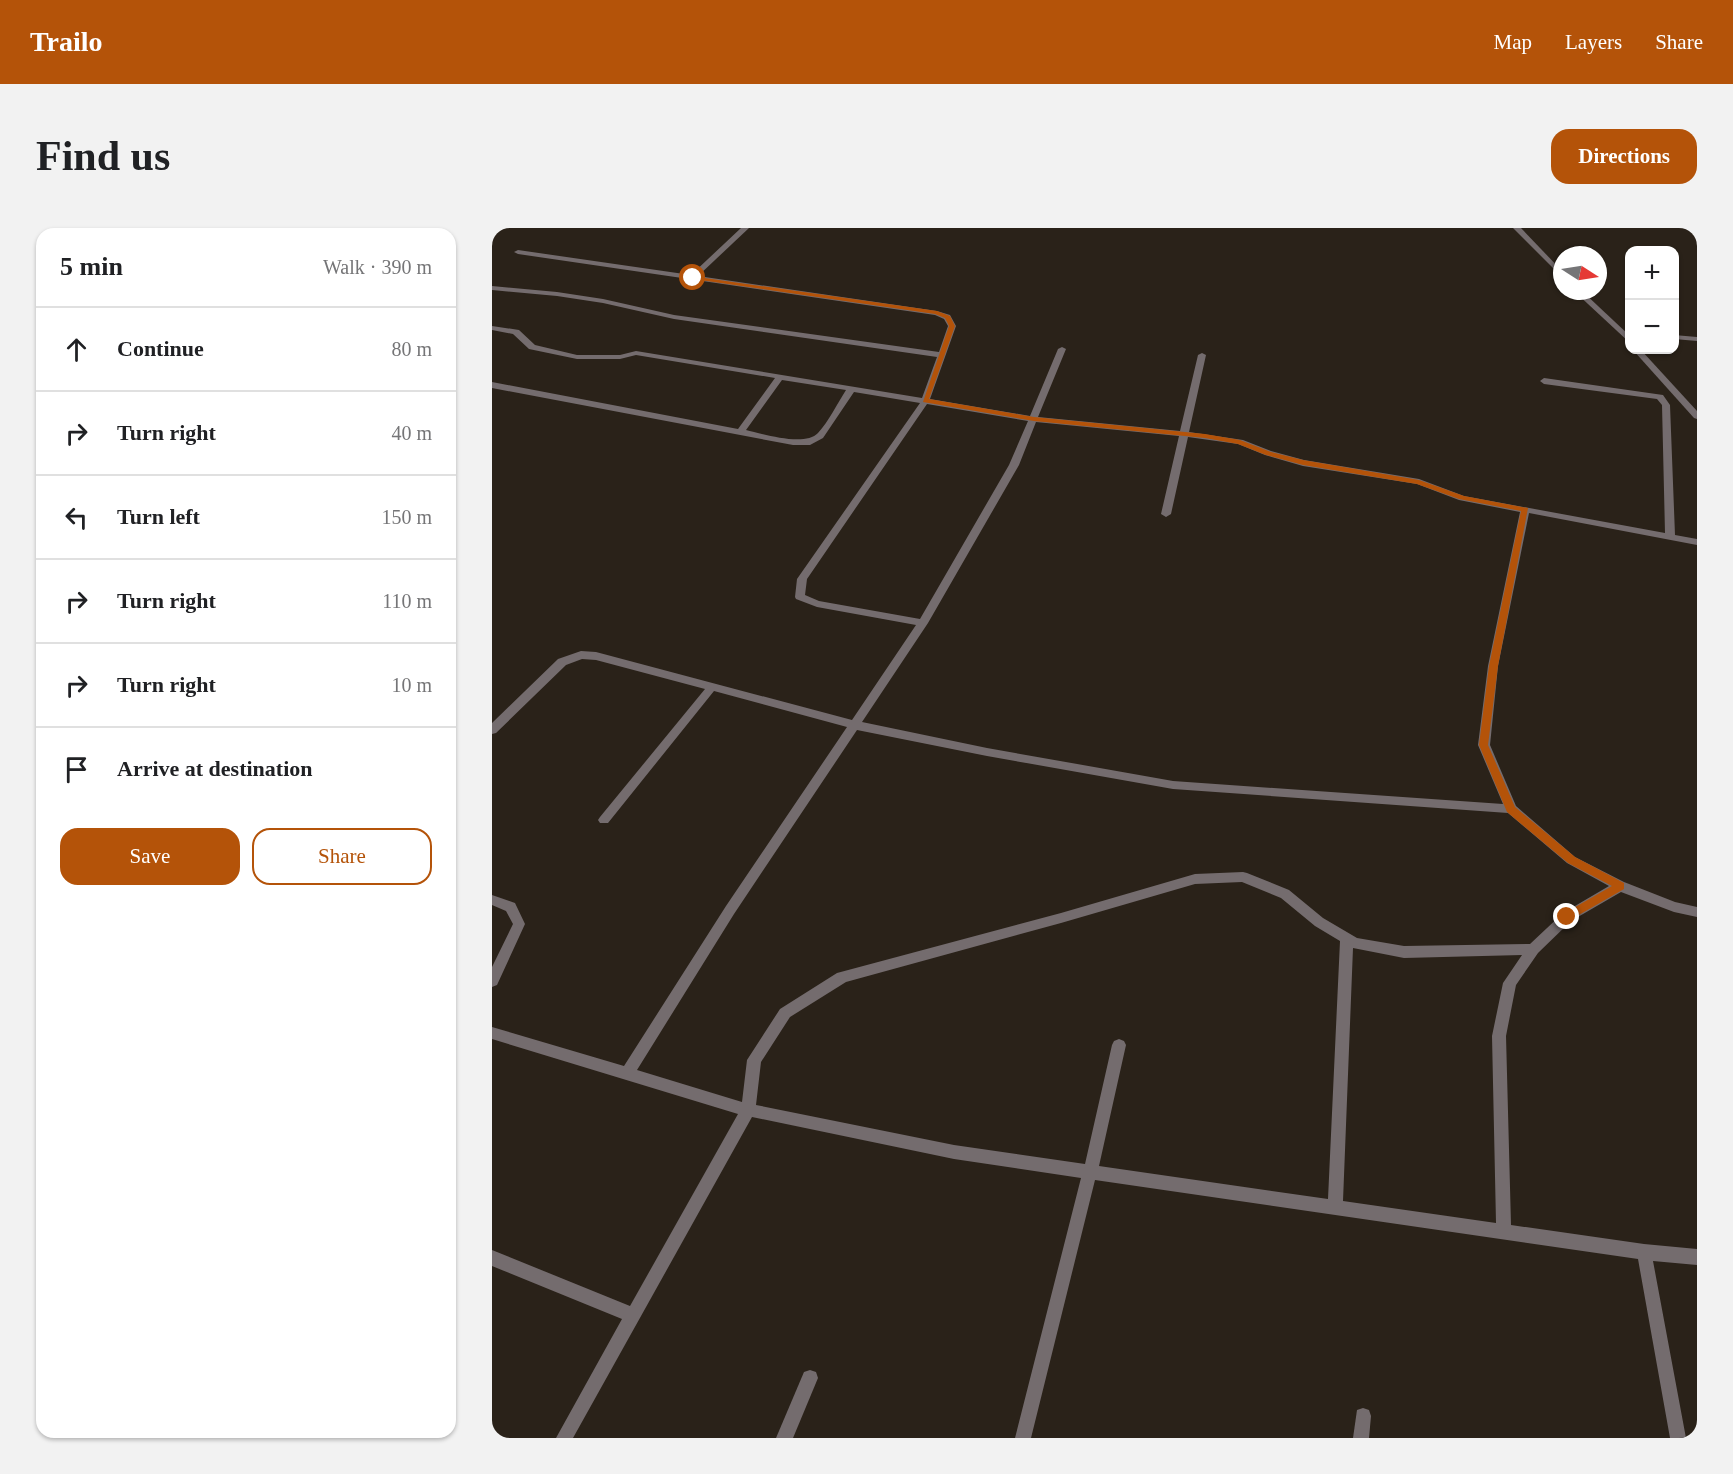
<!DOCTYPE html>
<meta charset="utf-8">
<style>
body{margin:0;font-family:"Times New Roman",serif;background:#f2f2f2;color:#202124}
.controls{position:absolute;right:18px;top:18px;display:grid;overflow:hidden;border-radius:12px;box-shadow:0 2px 4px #0004}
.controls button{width:54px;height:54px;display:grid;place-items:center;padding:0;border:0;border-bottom:2px solid #e0e0e0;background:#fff;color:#202124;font:30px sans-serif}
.compass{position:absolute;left:1061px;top:18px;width:54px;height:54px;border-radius:50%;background:#fff;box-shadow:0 2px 4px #0004;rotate:102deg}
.stop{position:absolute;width:18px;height:18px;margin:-14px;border:4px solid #b45309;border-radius:50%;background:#fff}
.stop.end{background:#b45309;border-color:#fff;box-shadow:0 2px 6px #0008}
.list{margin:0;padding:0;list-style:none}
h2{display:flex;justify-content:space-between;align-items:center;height:78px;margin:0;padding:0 24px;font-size:26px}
h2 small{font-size:20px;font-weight:400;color:#757577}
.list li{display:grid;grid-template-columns:39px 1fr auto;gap:18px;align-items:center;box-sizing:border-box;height:84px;padding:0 24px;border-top:2px solid #e0e0e0}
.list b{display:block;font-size:22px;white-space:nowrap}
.list em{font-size:20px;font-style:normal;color:#757577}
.actions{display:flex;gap:12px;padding:18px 24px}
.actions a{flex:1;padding:14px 0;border:2px solid #b45309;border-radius:18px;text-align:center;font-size:21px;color:#b45309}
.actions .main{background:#b45309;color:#fff}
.icon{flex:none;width:33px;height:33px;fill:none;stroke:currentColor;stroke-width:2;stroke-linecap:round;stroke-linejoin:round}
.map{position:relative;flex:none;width:1205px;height:1210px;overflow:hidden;border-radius:18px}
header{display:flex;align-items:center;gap:36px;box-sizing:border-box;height:84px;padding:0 30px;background:#b45309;color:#fff}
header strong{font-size:28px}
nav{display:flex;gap:33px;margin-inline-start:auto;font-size:21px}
.intro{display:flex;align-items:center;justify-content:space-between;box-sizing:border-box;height:144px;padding:0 36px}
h1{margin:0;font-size:42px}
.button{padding:15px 27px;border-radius:18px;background:#b45309;color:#fff;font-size:21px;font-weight:700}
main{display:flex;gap:36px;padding:0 36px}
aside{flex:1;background:#fff;border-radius:18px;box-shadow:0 2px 4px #0004}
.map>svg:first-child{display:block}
</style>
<header>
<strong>Trailo</strong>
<nav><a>Map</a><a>Layers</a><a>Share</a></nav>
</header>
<div class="intro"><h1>Find us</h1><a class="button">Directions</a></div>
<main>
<aside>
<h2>5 min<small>Walk · 390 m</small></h2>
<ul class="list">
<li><svg class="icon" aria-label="ahead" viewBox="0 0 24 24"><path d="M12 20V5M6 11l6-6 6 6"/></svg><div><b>Continue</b></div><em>80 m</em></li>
<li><svg class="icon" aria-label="right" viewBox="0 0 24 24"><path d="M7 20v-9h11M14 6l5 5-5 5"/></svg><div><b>Turn right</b></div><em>40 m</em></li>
<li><svg class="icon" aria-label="left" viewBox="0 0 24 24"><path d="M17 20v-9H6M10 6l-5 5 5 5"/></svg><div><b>Turn left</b></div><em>150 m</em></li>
<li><svg class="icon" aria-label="right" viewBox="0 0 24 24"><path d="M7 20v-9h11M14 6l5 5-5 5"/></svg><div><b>Turn right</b></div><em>110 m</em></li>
<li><svg class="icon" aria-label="right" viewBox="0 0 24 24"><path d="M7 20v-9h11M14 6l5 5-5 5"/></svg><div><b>Turn right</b></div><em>10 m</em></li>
<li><svg class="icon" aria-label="arrive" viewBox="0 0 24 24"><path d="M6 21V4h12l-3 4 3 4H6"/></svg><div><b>Arrive at destination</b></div></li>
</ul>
<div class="actions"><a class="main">Save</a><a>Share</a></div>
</aside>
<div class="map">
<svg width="1205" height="1210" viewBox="0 0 1205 1210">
<rect width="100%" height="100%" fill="#2a2219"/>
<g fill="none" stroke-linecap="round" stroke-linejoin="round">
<g fill="#746c6e" fill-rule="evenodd">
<path d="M 249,0 L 257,0 L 206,48 L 445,83 L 458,87 L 464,98 L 438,171 L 538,188 L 566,121 L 570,119 L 574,121 L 546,189 L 688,203 L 706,127 L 710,125 L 714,127 L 697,204 L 751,212 L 779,223 L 812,232 L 927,251 L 972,268 L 1173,305 L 1170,177 L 1165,171 L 1052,156 L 1048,153 L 1052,150 L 1171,167 L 1178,177 L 1183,307 L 1205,311 L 1205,317 L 1037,285 L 1006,438 L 998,517 L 1024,578 L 1083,629 L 1132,654 L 1183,674 L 1205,679 L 1205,689 L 1182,684 L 1129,664 L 1079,693 L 1046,725 L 1024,757 L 1014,808 L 1019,997 L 1152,1016 L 1205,1021 L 1205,1037 L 1161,1033 L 1194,1210 L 1178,1210 L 1146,1031 L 603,952 L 539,1210 L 523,1210 L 589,950 L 462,931 L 260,889 L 81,1210 L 64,1210 L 130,1091 L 0,1038 L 0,1022 L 138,1078 L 246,886 L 0,811 L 0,799 L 132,838 L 234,678 L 355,499 L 222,463 L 116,595 L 108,595 L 106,592 L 108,589 L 213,461 L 104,432 L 90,431 L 74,437 L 4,505 L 0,506 L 0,495 L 66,431 L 89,423 L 104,424 L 360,492 L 424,397 L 325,379 L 304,371 L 303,369 L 305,351 L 428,175 L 362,164 L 331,210 L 318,217 L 301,217 L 0,160 L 0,154 L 246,201 L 283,150 L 144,127 L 128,131 L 85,131 L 37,121 L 21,106 L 0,102 L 0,98 L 27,102 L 43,117 L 85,127 L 128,127 L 144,123 L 430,170 L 445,129 L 182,91 L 111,75 L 65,68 L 0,62 L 0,58 L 65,64 L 111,71 L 182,87 L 447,124 L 456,98 L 452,91 L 443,87 L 26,26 L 22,24 L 26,22 L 199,47 ZM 290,152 L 354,162 C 345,176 337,193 326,205 C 313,219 271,206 254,202 ZM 435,176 L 536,193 L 517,237 L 428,391 L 327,373 L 313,367 L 315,351 ZM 544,194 L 687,208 L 669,286 L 674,289 L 679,286 L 696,209 L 746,216 L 773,227 L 811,238 L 925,256 L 967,272 L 1028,284 L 996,438 L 986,517 L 1011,576 L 681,553 L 495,520 L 370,494 L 436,395 L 527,237 ZM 365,502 L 495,528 L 681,561 L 1016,585 L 1075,635 L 1117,658 L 1071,685 L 1038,716 L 912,718 L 865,710 L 831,690 L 797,662 L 755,645 L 751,644 L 703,646 L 569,685 L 345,745 L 288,781 L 255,832 L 250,874 L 145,842 L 242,686 ZM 750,654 L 789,670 L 823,698 L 848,713 L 836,971 L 607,938 L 634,817 L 632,813 L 627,811 L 622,813 L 620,817 L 593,936 L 462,917 L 264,877 L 269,834 L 298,789 L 354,754 L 569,695 L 703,656 ZM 861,720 L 912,730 L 1030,727 L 1011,755 L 1000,808 L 1004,995 L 851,973 Z"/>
<polygon points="1021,0 1029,0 1070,43 1070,49"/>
<polygon points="1082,63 1090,63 1138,108 1138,115"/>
<polygon points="1182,107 1205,109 1205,113 1182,111"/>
<polygon points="1141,122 1149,122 1205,183 1205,191 1202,190"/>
<polygon points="0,667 23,675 33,696 5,757 0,759 0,739 21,696 14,683 0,677"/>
<polygon points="318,1142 324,1144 326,1150 301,1210 284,1210 312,1144"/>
<polygon points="871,1180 877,1182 879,1188 877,1210 861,1210 865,1182"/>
</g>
</g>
<polygon fill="#b45309" points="199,48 445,83 458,88 463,98 437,171 542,189 713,206 748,212 779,224 811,232 927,252 972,268 1036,280 1006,438 996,517 1023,579 1083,629 1132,655 1132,661 1078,692 1071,692 1071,686 1120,658 1076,635 1015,584 987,517 997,438 1029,283 967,271 925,256 811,237 774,227 746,216 713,210 542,193 431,174 457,98 453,90 443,86 201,51"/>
</svg>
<div class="controls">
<button>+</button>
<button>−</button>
</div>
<svg class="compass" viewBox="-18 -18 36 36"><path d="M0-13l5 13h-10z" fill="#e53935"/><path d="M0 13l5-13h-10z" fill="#757577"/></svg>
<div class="stop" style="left:201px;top:50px"></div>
<div class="stop end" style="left:1075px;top:689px"></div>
</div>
</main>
